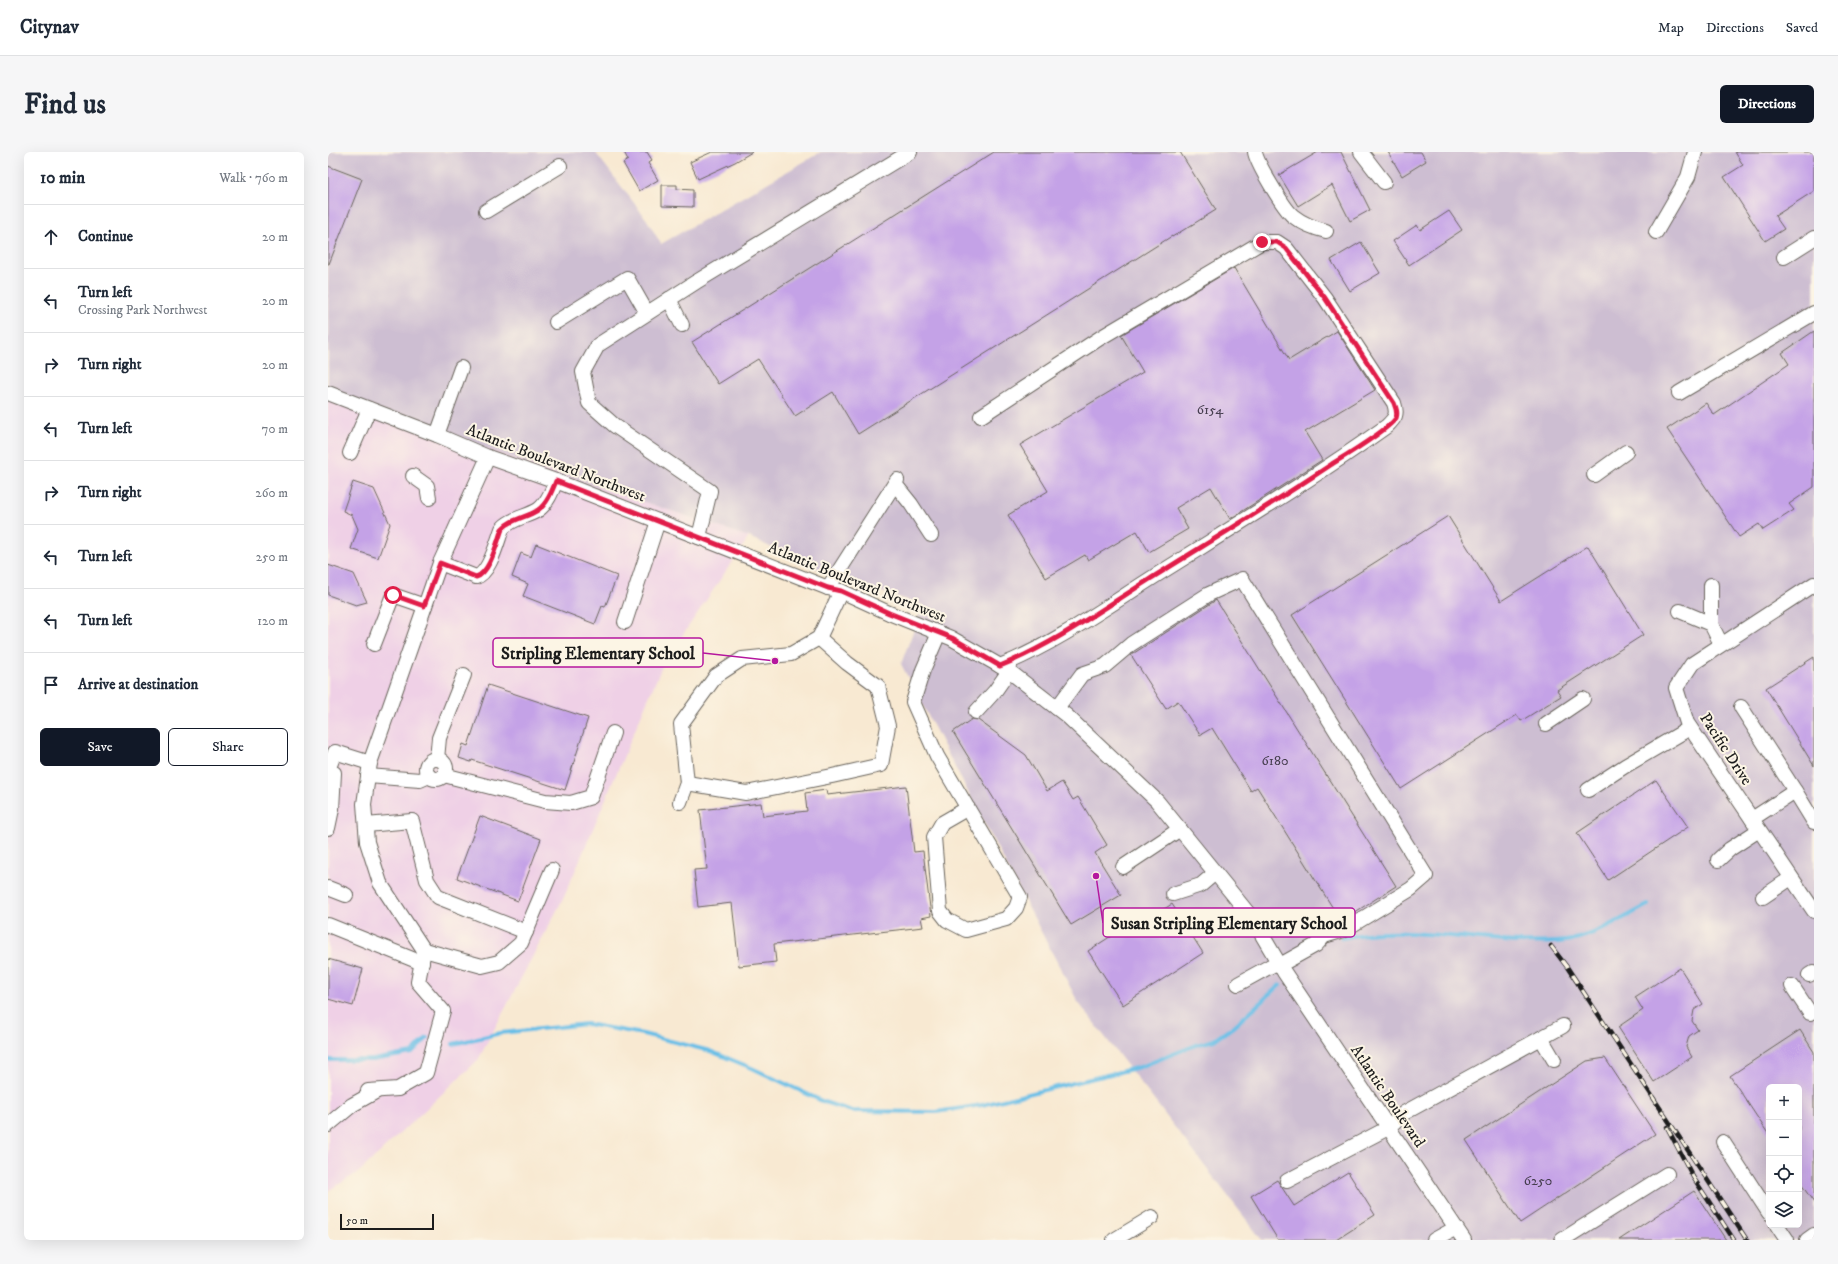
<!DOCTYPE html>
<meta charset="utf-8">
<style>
body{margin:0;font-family:"IM FELL DW Pica",serif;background:#f6f6f7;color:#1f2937}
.controls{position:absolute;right:12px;bottom:12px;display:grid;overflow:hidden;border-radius:6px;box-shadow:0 4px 16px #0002}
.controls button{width:36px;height:36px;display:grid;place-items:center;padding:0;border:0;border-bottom:1px solid #e0e1e3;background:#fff;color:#1f2937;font:20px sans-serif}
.scale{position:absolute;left:12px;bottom:10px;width:94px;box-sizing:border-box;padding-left:4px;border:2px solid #1c1c1c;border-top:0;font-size:11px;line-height:14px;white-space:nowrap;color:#1c1c1c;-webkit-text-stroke:3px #fcf5e5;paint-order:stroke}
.stop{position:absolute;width:12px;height:12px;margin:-9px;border:3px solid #e11d48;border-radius:50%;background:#fff}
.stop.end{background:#e11d48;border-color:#fff;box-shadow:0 1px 4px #0008}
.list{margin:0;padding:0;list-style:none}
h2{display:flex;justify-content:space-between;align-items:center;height:52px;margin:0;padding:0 16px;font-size:17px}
h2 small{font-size:13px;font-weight:400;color:#747a83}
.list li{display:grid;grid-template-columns:26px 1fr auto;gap:12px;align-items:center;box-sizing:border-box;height:64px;padding:0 16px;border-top:1px solid #e0e1e3}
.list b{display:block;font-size:15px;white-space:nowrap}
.list p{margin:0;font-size:13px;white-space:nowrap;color:#747a83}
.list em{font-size:13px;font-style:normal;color:#747a83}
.actions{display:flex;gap:8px;padding:12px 16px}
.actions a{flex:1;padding:9px 0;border:1px solid #111827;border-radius:6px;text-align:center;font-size:14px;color:#111827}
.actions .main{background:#111827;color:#fff}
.icon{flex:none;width:22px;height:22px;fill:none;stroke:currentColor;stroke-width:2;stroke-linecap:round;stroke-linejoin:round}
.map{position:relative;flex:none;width:1486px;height:1088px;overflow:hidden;border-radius:6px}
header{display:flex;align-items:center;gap:24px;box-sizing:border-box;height:56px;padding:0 20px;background:#fff;border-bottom:1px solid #e0e1e3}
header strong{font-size:19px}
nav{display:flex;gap:22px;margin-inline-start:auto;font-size:14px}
.intro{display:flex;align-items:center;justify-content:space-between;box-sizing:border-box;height:96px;padding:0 24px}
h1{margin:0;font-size:28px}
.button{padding:10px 18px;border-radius:6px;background:#111827;color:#fff;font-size:14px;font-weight:700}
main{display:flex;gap:24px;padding:0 24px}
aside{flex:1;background:#fff;border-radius:6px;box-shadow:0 4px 16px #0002}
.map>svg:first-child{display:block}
</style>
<header>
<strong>Citynav</strong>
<nav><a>Map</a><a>Directions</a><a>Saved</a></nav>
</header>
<div class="intro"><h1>Find us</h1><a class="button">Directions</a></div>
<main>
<aside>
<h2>10 min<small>Walk · 760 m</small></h2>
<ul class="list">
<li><svg class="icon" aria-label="ahead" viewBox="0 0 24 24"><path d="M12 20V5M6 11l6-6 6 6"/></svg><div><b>Continue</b></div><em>20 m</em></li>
<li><svg class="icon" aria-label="left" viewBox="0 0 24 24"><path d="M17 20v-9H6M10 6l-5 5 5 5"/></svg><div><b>Turn left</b><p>Crossing Park Northwest</p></div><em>20 m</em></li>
<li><svg class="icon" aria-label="right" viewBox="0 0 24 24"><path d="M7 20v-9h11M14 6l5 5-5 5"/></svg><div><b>Turn right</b></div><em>20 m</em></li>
<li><svg class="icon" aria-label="left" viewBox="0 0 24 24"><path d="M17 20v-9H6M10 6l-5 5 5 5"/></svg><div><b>Turn left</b></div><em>70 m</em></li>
<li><svg class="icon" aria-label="right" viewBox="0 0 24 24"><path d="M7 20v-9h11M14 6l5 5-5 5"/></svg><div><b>Turn right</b></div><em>260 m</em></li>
<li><svg class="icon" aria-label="left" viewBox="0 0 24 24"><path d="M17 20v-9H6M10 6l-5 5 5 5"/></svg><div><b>Turn left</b></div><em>250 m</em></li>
<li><svg class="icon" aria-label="left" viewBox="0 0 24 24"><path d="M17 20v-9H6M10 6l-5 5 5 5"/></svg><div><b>Turn left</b></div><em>120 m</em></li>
<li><svg class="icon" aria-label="arrive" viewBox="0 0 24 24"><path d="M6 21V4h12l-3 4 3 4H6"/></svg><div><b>Arrive at destination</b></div></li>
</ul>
<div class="actions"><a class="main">Save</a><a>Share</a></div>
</aside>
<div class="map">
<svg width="1486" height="1088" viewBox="0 0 1486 1088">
<rect width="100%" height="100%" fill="#fcf5e5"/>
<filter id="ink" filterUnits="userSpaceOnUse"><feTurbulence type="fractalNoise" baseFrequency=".025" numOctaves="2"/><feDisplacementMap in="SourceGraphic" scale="8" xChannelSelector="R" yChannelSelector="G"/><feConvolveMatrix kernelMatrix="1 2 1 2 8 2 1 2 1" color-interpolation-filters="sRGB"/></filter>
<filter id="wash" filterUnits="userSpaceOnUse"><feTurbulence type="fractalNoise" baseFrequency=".012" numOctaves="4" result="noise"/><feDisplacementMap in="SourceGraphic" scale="16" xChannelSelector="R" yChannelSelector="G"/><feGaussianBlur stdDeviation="0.9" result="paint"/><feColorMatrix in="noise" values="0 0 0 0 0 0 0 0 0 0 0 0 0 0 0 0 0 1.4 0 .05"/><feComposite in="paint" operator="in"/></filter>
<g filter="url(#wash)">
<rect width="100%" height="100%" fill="#f8e9d2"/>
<polygon fill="#efd0e6" points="0,239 179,304 421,385 335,512 236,745 150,908 31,1020 0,1039"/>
<path fill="#cdbed2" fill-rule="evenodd" d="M 0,0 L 267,0 L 319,68 L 333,92 L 493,0 L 1486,0 L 1486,1088 L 934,1088 L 750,850 L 573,512 L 595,453 L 505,424 L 421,385 L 179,304 L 0,239 ZM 1441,935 L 1471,935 L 1471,1073 L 1441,1073 Z"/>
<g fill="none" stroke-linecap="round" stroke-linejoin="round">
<g stroke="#6abfe7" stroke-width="4">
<path d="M 1014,786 C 1069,773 1135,788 1192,790 C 1209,790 1227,792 1243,788 C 1271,782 1296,765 1320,753"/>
<polyline points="125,892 173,881 259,872 315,882 382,899 424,916 496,950 524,959 608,960 654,953 812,915 868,893 886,888 905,875 952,833"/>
<polyline points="0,908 45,908 84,901 99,886"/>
</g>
</g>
<g id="blocks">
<g fill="#c4a2e7">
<polygon points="296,0 319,0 324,8 320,11 330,28 311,39 295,11 300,8"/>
<polygon points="384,0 424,0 407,10 370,27 362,10"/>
<polygon points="666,0 852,0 888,58 844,85 844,84 530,282 505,240 467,264 430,207 390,232 364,190"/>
<polygon points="990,0 1013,0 1042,58 1022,69 1004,33 970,54 951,23"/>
<polygon points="1060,0 1093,0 1098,9 1074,24"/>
<polygon points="1407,0 1486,0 1486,39 1447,64 1456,77 1437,89 1396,25 1415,13"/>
<polygon points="0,14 34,27 1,112 0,112"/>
<polygon points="334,33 349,33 349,37 365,38 365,55 334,54"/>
<polygon points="1121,59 1134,78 1081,113 1065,89 1089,73 1092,78"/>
<polygon points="1033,90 1052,121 1022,139 1003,108"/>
<polygon points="906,116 961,208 1009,179 1047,238 977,280 994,308 902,367 883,335 848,356 860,377 821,400 809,379 760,408 757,403 718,426 680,363 720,339 692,293 815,220 793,183"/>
<polygon points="1486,179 1486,335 1461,352 1466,358 1435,378 1431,372 1411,385 1339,277 1378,251 1386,263 1461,212 1454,201"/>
<polygon points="25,330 46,337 62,372 50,406 23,397 30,377 24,363 15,359"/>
<polygon points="1120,364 1173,449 1260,394 1315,483 1229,538 1233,544 1193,569 1189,563 1073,637 964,463"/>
<polygon points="208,392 289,424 277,455 274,454 267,472 195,444 200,432 184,425 193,401 203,405"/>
<polygon points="0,413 26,422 39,450 28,453 0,443"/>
<polygon points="888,448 1068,734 1013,769 929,635 923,639 884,576 872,583 850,549 838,557 803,503"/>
<polygon points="1486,505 1486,614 1438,536"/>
<polygon points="160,533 260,566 237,638 144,608 143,610 131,606 135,592 140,594"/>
<polygon points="644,567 650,568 698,603 719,639 734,630 745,648 750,645 779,693 767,701 793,743 743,773 625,580"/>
<polygon points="1328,628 1360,675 1280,728 1249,681"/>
<polygon points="578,634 586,700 595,699 603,764 593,766 595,775 446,792 448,810 411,814 404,751 370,755 366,718 379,717 372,658 433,651 435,664 479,659 477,641 498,638 499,643"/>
<polygon points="152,664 213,687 190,749 129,726"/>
<polygon points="844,752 875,801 795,853 760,799 808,768 811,773"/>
<polygon points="0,807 35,817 25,854 0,847"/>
<polygon points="1352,816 1375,852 1366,858 1364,869 1370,878 1361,884 1358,895 1364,905 1326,930 1290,875 1315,858 1307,845"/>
<polygon points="1472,878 1486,900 1486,1051 1471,1029 1471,935 1441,935 1441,983 1402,924"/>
<polygon points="1277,906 1327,982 1192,1071 1138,988 1259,909"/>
<polygon points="1020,1020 1047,1063 1008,1088 950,1088 923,1044 949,1028 966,1054"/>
<polygon points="1366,1039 1398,1088 1291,1088"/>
</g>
</g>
</g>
<g filter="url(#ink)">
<use href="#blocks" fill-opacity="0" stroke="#69645c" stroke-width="1"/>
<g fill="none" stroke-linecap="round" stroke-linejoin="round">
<g stroke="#69645c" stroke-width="16">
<g id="minor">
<path d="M 927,0 C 928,10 956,57 965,64 C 975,72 986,76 998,79"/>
<polyline points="1033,0 1056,30"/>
<polyline points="158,59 232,14"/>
<polyline points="1328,80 1360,25 1367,0"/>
<polyline points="1456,105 1486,86"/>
<polyline points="341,147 354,173"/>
<polyline points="228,170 299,126 319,161"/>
<polyline points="0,241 109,283 160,305 228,329 500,436 513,439 561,461 623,486 681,519 739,564 829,649 924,766 956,820 1136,1088"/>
<polyline points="1351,241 1486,161"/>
<path d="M 653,264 L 772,186 L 934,90 L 949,90 L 958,96 L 997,146 L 1066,251 C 1070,263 1067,266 1059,274 C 986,326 910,372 835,419 C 782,452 731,490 672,514"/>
<polyline points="109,283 133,216"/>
<polyline points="22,301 41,257"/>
<polyline points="1266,323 1298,300"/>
<polyline points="85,324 99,334 101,346"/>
<polyline points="567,332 583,352 603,383"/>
<polyline points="371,385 382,339 287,274 261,251 255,220 270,193 368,130 582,0"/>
<path d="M 112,411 L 148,425 C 162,421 169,390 174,377 C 182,367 198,365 210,358 C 219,352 224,339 228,329"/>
<polyline points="1486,432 1364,512 1348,536 1359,571 1486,759"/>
<polyline points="1383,433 1383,472 1393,492"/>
<polyline points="500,436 569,328"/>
<polyline points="1352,459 1383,472"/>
<polyline points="297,470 330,369"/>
<polyline points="611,481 595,518 585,550 609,604 692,745 688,756 678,767 638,778 619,768 612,759 606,685 614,671 640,656"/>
<polyline points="46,492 65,443 97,454"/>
<polyline points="1413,555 1467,639 1424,667"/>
<polyline points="729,556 754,522 777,514 803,492 881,442 914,427 1098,724 1083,737 1016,778 996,784 988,793 952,813"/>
<polyline points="648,560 667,539 681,519"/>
<polyline points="1218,572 1255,547"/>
<polyline points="109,607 111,586 136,523"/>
<circle cx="108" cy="617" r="10"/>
<polyline points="116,623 217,649 243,651 263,645 285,581"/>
<polyline points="40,624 92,628 101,624"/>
<polyline points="359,631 418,641 504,624 553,613 560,574 550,534 519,511 491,486"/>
<polyline points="1260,638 1297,614 1362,576"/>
<polyline points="1467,639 1486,670"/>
<polyline points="352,650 359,631 353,572 388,524 414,507 463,502 491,486 513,439"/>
<polyline points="38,673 84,669 99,728 110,745 198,780"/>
<polyline points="0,676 4,657 6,621 0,618 7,600 42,611"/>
<polyline points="1390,708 1402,697 1431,678"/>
<polyline points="795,715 852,677"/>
<polyline points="0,736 18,743"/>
<polyline points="845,742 873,733 887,721"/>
<polyline points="1435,745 1463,726"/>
<polyline points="0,773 94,811"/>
<polyline points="96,798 154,814 171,810 193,791 224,718"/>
<polyline points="1481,823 1486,820"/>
<polyline points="910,832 950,810"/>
<polyline points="1464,834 1482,861"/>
<polyline points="1213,886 1226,908"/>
<polyline points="40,939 70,937 98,921 115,859 90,830 96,798 52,731 39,690 36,652 42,611 112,411 160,305"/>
<polyline points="0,973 24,953 49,939"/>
<polyline points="1395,990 1441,1061"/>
<polyline points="959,1029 1060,976 1076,961 1235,874"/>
<polyline points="1449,1073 1459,1088"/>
<polyline points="786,1088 824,1065"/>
<polyline points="1106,1088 1128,1076"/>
<polyline points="1234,1088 1339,1022"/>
<polyline points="1479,1088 1486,1083"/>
</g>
</g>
<use href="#minor" stroke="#fff" stroke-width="14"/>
<g stroke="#1c1c1c" stroke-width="4.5">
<g id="rail">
<polyline points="1223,794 1239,815 1419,1088"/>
<polyline points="1339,975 1365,1025 1406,1088"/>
</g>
</g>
<use href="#rail" stroke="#fcf5e5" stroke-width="3" stroke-dasharray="9" stroke-linecap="butt"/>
</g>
</g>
<g fill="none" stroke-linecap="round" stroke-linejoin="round" filter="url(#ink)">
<path stroke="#e11d48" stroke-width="5" d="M 65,443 L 96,454 L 112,411 L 148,425 C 162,421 169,390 174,377 C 182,367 198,366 210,358 C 219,352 224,339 228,329 L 500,436 L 513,439 L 561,461 L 624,486 L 672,514 C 726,492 773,458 822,427 C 883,389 944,352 1004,312 C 1017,304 1061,277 1068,266 C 1070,261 1068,256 1066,251 L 997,146 L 958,96 L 949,90 L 934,90"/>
</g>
<g text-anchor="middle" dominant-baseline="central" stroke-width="4" stroke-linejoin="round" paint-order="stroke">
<g font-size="14" fill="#463e4f">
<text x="882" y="258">6154</text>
<text x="947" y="609">6180</text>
<text x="1210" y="1029">6250</text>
</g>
<g font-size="16" fill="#1c1c1c" stroke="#fcf5e5">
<text transform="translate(228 311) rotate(21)">Atlantic Boulevard Northwest</text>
<text transform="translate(529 430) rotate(22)">Atlantic Boulevard Northwest</text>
<text transform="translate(1398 597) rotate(57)">Pacific Drive</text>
<text transform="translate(1060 944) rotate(56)">Atlantic Boulevard</text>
</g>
</g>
<path fill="none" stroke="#b5179e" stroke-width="1.5" d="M447 509L375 501M768 724L775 771"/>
<g fill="#b5179e" stroke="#fcf5e5" stroke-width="1.5">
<circle cx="447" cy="509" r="4"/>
<circle cx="768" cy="724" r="4"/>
</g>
<g fill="#fcf5e5" stroke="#b5179e" stroke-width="1.5">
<rect x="165" y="486" width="210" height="29" rx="4"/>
<rect x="775" y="756" width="252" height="29" rx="4"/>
</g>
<g font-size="17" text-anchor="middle" font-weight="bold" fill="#1c1c1c">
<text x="270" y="507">Stripling Elementary School</text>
<text x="901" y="777">Susan Stripling Elementary School</text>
</g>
</svg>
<div class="controls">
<button>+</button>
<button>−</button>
<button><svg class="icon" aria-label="locate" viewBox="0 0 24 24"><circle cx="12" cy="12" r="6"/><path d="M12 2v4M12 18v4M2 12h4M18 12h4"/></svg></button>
<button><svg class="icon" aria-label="layers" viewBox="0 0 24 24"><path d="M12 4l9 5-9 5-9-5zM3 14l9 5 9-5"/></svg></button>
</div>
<div class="scale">50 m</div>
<div class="stop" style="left:65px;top:443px"></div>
<div class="stop end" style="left:934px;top:90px"></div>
</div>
</main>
